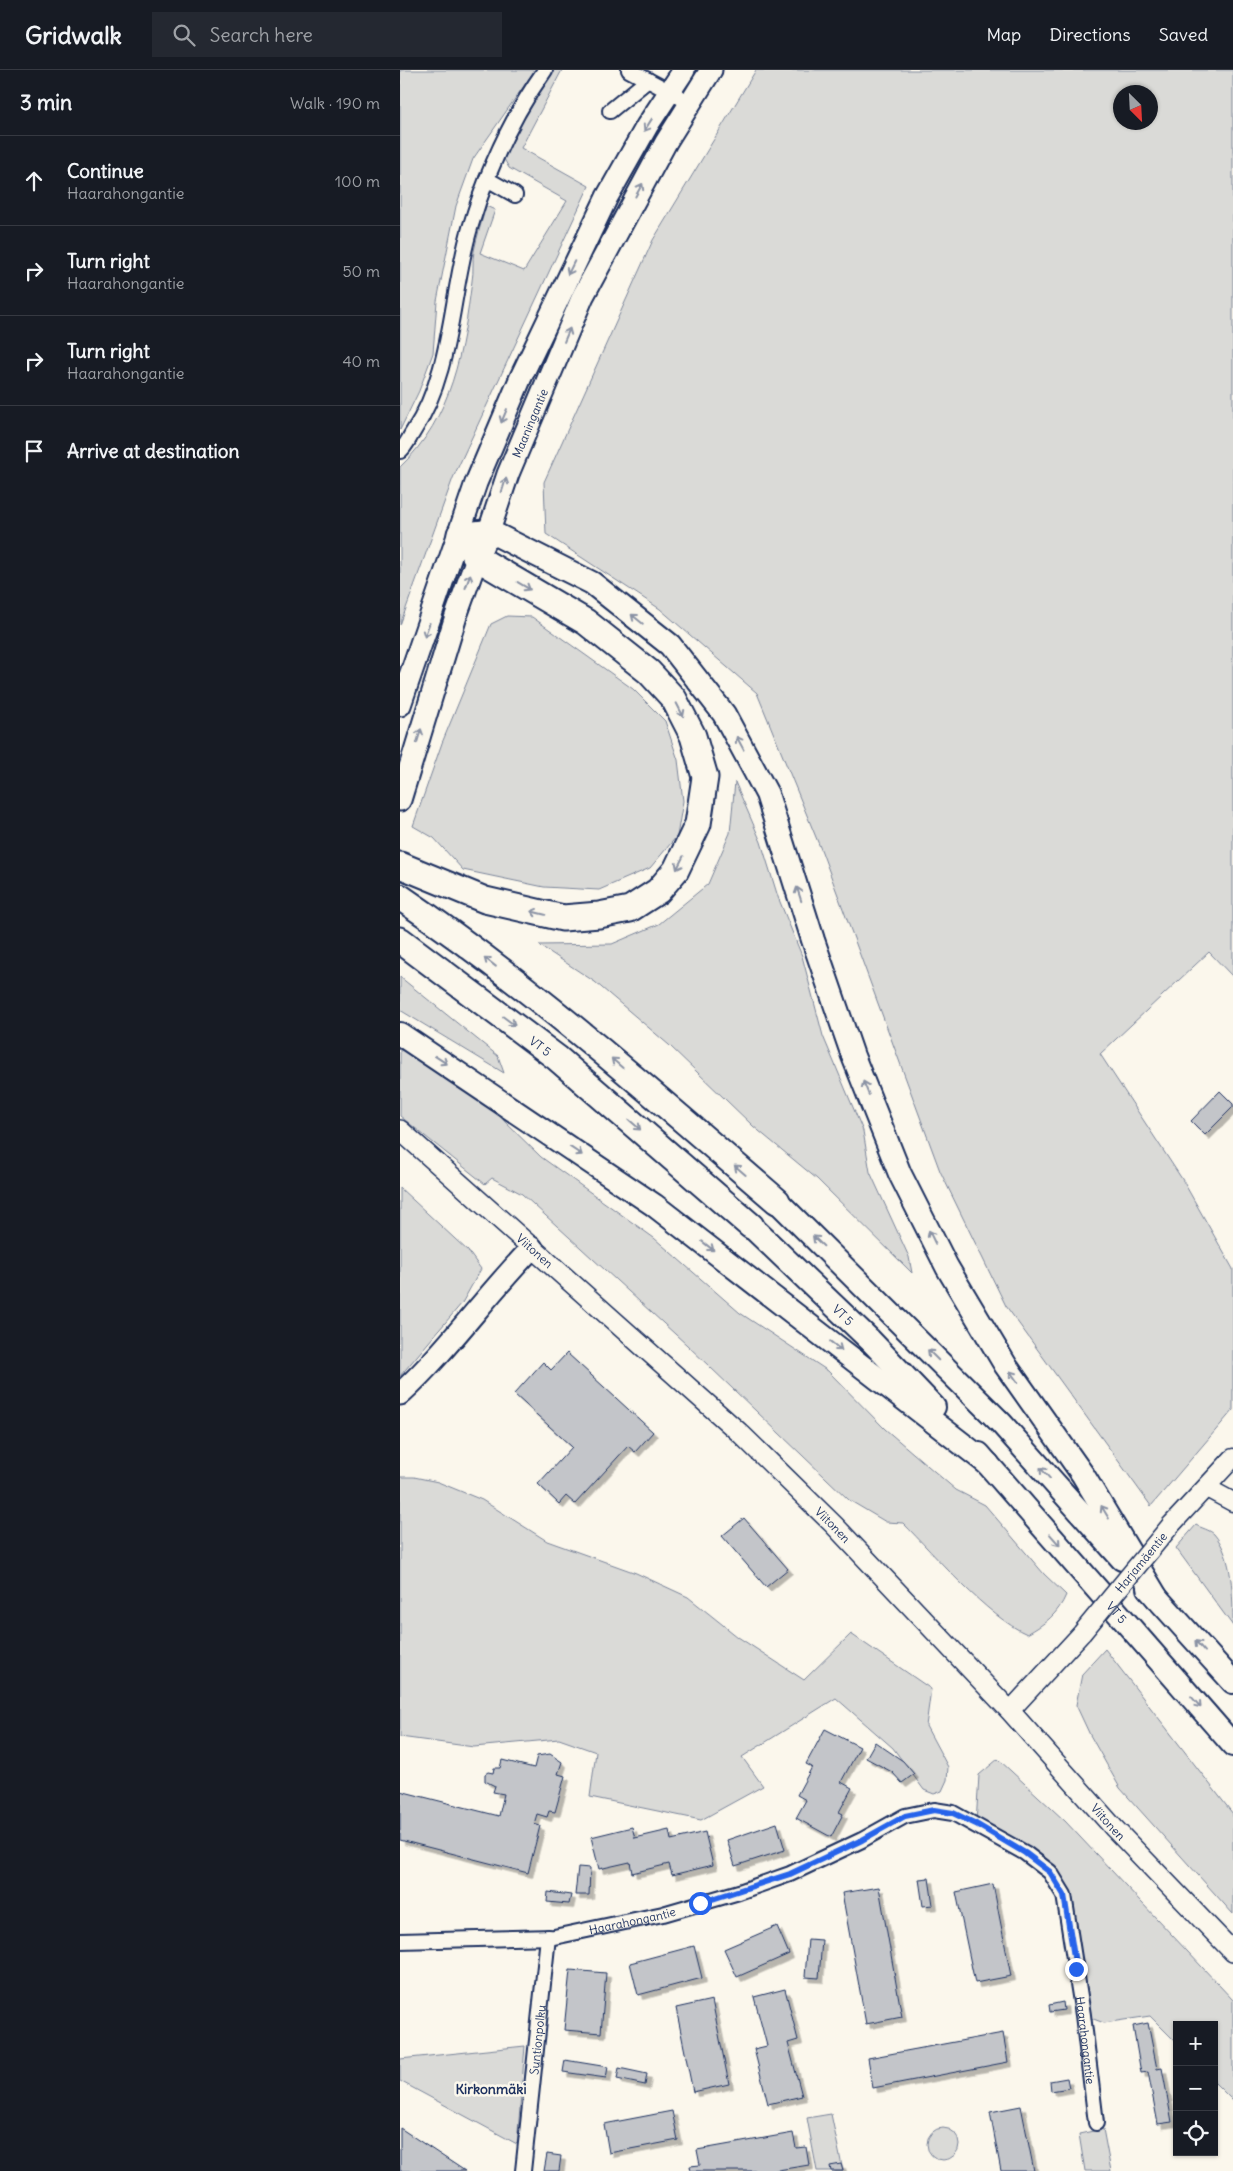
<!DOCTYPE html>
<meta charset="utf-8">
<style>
body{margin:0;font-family:Delius,sans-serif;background:#242831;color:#f1f3f6}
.controls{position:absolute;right:15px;bottom:15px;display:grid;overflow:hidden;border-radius:0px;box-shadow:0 1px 4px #0004}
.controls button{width:45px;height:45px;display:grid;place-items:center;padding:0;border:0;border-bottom:1px solid #363941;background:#171b24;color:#f1f3f6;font:25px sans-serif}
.compass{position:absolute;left:713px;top:15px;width:45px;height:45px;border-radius:50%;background:#171b24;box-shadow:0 1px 4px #0004;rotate:156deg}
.stop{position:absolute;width:15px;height:15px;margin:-11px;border:4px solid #2563eb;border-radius:50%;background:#fff}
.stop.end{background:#2563eb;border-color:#fff;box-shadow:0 1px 5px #0008}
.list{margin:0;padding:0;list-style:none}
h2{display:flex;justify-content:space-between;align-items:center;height:65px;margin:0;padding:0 20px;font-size:21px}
h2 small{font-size:16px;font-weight:400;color:#9ea1a6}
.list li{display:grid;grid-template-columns:32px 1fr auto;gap:15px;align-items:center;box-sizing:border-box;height:90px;padding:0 20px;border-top:1px solid #363941}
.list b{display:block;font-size:19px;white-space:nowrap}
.list p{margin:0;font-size:16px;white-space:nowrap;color:#9ea1a6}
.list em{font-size:16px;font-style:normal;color:#9ea1a6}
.icon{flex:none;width:28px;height:28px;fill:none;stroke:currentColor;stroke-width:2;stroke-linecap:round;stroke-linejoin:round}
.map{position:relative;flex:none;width:833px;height:2101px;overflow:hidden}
header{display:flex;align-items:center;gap:30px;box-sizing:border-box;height:70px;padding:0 25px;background:#171b24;border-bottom:1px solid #363941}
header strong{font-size:24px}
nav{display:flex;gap:28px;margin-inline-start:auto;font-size:18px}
.search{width:350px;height:45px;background:#242831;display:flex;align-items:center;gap:12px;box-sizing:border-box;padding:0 18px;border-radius:0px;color:#9ea1a6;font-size:19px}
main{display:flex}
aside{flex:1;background:#171b24}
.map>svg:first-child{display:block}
</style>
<header>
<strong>Gridwalk</strong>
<div class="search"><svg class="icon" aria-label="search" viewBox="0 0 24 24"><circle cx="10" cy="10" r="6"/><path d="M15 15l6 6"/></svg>Search here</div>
<nav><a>Map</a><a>Directions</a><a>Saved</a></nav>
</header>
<main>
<aside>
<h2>3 min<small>Walk · 190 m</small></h2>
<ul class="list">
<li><svg class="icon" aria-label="ahead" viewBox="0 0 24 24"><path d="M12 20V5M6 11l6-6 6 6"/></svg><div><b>Continue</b><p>Haarahongantie</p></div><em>100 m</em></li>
<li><svg class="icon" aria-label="right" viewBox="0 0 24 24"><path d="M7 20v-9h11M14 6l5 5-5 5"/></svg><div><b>Turn right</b><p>Haarahongantie</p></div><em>50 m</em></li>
<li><svg class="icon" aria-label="right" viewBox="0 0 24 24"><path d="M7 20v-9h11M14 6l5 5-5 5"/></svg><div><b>Turn right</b><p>Haarahongantie</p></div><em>40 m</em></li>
<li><svg class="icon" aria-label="arrive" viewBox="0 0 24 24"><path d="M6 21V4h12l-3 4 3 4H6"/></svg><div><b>Arrive at destination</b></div></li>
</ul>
</aside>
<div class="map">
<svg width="833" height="2101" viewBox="0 0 833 2101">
<defs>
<filter id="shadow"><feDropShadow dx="4.5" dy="4.5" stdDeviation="0" flood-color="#0004"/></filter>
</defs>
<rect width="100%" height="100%" fill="#fbf7ec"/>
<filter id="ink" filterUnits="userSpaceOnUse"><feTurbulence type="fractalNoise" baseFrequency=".02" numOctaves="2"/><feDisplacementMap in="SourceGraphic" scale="10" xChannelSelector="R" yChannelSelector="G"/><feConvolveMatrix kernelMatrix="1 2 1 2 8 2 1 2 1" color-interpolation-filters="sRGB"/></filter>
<g filter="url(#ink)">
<g fill="#dadad7" stroke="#7a849a" fill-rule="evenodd">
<polygon points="0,0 135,0 73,89 56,136 37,231 33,283 19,321 0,360"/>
<path d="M 154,0 L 162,0 L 121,78 L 189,116 L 53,408 L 0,555 L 0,397 C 53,347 63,280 72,211 C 74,201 72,191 74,181 C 77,166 82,151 86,136 L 95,140 L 80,183 L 124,201 L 167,131 L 109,98 L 104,89 L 134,24 Z"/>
<path d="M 356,0 L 833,0 L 833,907 L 809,882 L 700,984 L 782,1109 L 833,1199 L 833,1340 L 751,1436 L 606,1236 L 540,1101 L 422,782 L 357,623 L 260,539 L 146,464 L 144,412 L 253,170 ZM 720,22 L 750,22 L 750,52 L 720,52 Z"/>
<polygon points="107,546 132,547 233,619 265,651 278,690 283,731 277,766 250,798 199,820 144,817 63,800 34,768 13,756 42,673 91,554"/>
<polygon points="335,712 361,772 378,827 402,886 423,966 463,1061 470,1102 509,1187 512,1203 417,1109 353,1056 269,975 195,912 139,875 212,874 259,854 308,814 330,763"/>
<polygon points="0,907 98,986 104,1003 0,940"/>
<path d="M 0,978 L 70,1023 L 99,1046 L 141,1087 L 254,1168 L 340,1243 L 428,1301 L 485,1359 L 556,1420 L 585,1435 L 644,1504 L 666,1525 C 658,1544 645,1554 627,1564 C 587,1547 535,1485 503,1453 L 486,1452 L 449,1430 L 287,1275 L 122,1124 L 92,1108 L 85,1114 L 0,1046 Z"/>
<polygon points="0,1118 68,1181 81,1199 62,1233 0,1306"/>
<polygon points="0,1407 14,1407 38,1412 82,1430 147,1471 236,1503 288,1527 338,1567 404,1610 451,1564 531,1619 526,1656 548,1697 547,1710 542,1721 534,1724 524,1720 493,1678 436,1628 342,1687 363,1716 301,1750 190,1727 196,1682 159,1669 74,1677 0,1667"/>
<path d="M 796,1455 C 801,1458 810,1460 814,1464 C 833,1486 833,1527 833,1556 L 776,1478 Z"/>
<polygon points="705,1579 833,1744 833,1844 720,1718 690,1665 676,1635 682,1604"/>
<polygon points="598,1689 665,1751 833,1930 833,2031 814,2012 814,1955 777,1955 777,1973 750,1946 704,1953 683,1945 659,1814 576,1754 579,1705"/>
<polygon points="125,1976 117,2074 0,2011 0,1989"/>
<polygon points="431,2044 443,2101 417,2101 407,2048"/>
<circle cx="543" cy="2074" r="16"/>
<polygon points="703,2059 711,2101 685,2101 679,2064"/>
</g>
<g fill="#c3c5c9" stroke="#1b2f5e" filter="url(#shadow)">
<polygon points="820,1021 833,1034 833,1037 805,1065 791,1051"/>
<polygon points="167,1283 253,1362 235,1382 228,1376 175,1434 166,1426 159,1434 138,1414 172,1377 114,1324 143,1292 151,1300"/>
<polygon points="344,1448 388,1499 366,1517 322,1466"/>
<polygon points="425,1659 460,1677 441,1712 452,1718 439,1742 443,1744 431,1767 396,1748 406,1730 397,1725 412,1697 406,1694"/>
<polygon points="475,1672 503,1691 514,1704 502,1713 492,1702 466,1688"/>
<polygon points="150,1684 162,1692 158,1704 165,1706 155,1742 149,1741 147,1747 137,1744 134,1754 140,1756 128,1803 0,1770 0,1721 99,1746 104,1724 93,1722 95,1716 85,1711 85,1704 88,1702 93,1703 94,1698 100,1698 102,1690 134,1698 137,1686"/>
<polygon points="377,1753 385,1780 335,1796 327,1770"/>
<polygon points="232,1757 235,1768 269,1760 271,1770 305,1762 313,1795 272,1805 269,1794 232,1803 230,1792 199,1799 191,1767"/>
<polygon points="178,1797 190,1798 189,1825 175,1825"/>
<polygon points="529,1808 533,1835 523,1836 519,1809"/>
<polygon points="593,1814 611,1906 575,1913 556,1822"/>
<polygon points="479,1817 502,1947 466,1954 442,1823"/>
<polygon points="148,1822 171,1825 169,1834 147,1832"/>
<polygon points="377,1856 389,1884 337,1907 324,1879"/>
<polygon points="408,1869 422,1870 419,1908 405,1907"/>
<polygon points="294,1876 302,1908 238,1925 230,1893"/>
<polygon points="170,1900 206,1903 201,1963 164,1960"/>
<polygon points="385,1919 398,1970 388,1973 402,2026 368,2034 354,1979 367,1976 354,1927"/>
<polygon points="312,1930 329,2014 293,2022 276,1938"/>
<polygon points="663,1932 664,1940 650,1942 649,1935"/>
<polygon points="748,1953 757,1999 762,1998 772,2052 758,2054 748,2002 741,2003 733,1956"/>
<polygon points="603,1963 608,1992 473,2018 468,1988"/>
<polygon points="165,1990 208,1997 206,2008 163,2002"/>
<polygon points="219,1998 247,2004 245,2015 217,2009"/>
<polygon points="667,2008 669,2018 651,2021 650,2011"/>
<polygon points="621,2036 634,2101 601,2101 590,2042"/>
<polygon points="272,2041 278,2070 209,2083 204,2054"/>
<polygon points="0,2058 65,2101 0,2101"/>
<polygon points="393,2063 396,2078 406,2077 409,2095 372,2101 291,2101 290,2096 300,2095 297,2080"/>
<polygon points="147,2084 161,2086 159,2101 144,2101"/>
<polygon points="441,2094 443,2101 431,2101 430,2096"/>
</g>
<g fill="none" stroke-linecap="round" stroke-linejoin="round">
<g stroke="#1b2f5e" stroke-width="18">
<g id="minor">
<polyline points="229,0 289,32"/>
<polyline points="210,41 248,10"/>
<polyline points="87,109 115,125"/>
<path d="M 0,381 C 6,376 9,368 13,362 C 53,301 50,226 70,158 C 87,101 111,48 145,0"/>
<path id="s1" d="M 0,1871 L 154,1867 L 263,1844 L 339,1822 L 390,1804 L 462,1770 L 505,1746 L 534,1740 L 553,1743 L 625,1783 L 650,1802 L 664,1825 L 683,1945 L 696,2053"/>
<path id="s2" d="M 123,2101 L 148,1867"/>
</g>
</g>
<g stroke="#1b2f5e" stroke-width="21">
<g id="tertiary">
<polyline points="807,1418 833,1432"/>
<polyline points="771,1455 833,1388"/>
<polyline points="610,1641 682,1563"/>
</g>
</g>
<g stroke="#1b2f5e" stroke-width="22">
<g id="secondary">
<path id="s3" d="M 0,1060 L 341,1364 L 434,1455 L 610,1641 L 714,1758 L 833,1882"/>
</g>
</g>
<g stroke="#1b2f5e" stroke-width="25">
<g id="primary">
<polyline points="0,635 76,413 121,307 207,127 247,56 284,0"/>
<path id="s4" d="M 0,730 L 56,546 L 77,488 L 89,461 L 108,404 L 183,226 L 266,72 L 311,0"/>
<path d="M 0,1324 C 48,1280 86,1225 132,1178"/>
</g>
</g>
<g stroke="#1b2f5e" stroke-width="26">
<g id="trunk">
<polyline points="60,464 89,461 192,513 270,575 324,644 367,724 413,870 453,986 500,1104 547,1197 606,1296 683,1405 757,1528"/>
<polyline points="0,964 254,1135 588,1394"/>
<polyline points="377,1131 601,1353 722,1489"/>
<path id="s5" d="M 351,1156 L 470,1270 L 534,1337"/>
<path id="s6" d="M 579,1384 L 833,1675"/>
<polyline points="748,1518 833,1612"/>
</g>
</g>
<g stroke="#1b2f5e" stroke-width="29">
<g id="motorway">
<polyline points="0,795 85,830 163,848 199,845 230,839 258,821 276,800 298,754 305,707 293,666 274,629 249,602 186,552 77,488 60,464"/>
<path d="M 0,827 C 134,918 255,1026 377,1131"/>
<path id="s7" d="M 0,870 L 157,988 L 351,1156"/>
</g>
</g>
<use href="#minor" stroke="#fbf7ec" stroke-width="14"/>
<use href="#tertiary" stroke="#fbf7ec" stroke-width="18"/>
<use href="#secondary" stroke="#fbf7ec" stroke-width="19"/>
<use href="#primary" stroke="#fbf7ec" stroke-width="21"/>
<use href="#trunk" stroke="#fbf7ec" stroke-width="22"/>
<use href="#motorway" stroke="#fbf7ec" stroke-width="25"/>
<g stroke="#1b2f5e" stroke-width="21" stroke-linecap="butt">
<g id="tertiary-bridge">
<path id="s8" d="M 682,1563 L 771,1455"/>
</g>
</g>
<use href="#tertiary-bridge" stroke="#fbf7ec" stroke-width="18"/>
</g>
<defs><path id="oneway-shaft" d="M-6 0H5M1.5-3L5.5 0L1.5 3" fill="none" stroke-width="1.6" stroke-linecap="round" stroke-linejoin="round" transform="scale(1.25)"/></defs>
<g stroke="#8b93a5">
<use href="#oneway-shaft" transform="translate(248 55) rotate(122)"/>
<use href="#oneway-shaft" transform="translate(239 120) rotate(-61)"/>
<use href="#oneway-shaft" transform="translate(171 198) rotate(116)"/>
<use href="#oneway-shaft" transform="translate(167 265) rotate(-67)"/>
<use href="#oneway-shaft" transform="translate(104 346) rotate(113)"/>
<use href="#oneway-shaft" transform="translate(104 415) rotate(-72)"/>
<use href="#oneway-shaft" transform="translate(68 511) rotate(-70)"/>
<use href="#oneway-shaft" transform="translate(124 516) rotate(31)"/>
<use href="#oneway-shaft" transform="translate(237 549) rotate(-141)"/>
<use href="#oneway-shaft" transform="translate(27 560) rotate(110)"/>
<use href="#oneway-shaft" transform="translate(280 640) rotate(63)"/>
<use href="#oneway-shaft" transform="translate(19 666) rotate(-73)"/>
<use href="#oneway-shaft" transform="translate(340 673) rotate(-118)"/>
<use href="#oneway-shaft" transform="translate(280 793) rotate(117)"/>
<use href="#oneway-shaft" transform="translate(399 824) rotate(-108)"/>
<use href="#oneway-shaft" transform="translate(138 843) rotate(-167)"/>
<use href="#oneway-shaft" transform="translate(90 892) rotate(-142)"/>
<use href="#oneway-shaft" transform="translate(109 951) rotate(37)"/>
<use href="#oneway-shaft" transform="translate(41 990) rotate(33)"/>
<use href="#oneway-shaft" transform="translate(217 993) rotate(-139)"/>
<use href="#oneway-shaft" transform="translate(466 1018) rotate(-112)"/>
<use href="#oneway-shaft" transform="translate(235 1055) rotate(41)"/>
<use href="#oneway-shaft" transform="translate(176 1081) rotate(34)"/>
<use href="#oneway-shaft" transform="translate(340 1100) rotate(-139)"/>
<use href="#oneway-shaft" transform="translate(532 1167) rotate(-116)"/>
<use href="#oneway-shaft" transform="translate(418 1171) rotate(-136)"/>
<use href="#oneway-shaft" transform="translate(308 1176) rotate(38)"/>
<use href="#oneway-shaft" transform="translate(436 1276) rotate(38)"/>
<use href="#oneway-shaft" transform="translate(533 1285) rotate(-135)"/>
<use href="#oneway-shaft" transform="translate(614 1307) rotate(-125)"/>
<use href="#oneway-shaft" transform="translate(645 1403) rotate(-132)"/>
<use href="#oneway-shaft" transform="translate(705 1442) rotate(-121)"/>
<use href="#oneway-shaft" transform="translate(655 1470) rotate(49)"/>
<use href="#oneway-shaft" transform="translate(800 1576) rotate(-132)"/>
<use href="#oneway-shaft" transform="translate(796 1632) rotate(49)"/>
</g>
</g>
<g fill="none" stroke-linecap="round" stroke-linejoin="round" filter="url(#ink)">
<polyline stroke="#2563eb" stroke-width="6" points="300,1833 390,1804 462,1770 505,1746 534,1740 553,1743 576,1754 625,1783 650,1802 664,1825 676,1899"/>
</g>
<g text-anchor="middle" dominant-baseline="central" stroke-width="5" stroke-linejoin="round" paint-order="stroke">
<g font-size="12" fill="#1b2f5e" stroke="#fbf7ec">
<text stroke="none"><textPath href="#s4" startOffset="399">Maaningantie</textPath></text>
<text stroke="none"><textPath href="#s7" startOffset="176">VT 5</textPath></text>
<text stroke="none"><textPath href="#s3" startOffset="181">Viitonen</textPath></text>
<text stroke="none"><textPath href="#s5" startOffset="128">VT 5</textPath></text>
<text stroke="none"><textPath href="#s3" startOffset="586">Viitonen</textPath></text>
<text stroke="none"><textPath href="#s8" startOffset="92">Harjamäentie</textPath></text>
<text stroke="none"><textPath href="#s6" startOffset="210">VT 5</textPath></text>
<text stroke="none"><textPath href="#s3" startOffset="991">Viitonen</textPath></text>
<text stroke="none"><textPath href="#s1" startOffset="234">Haarahongantie</textPath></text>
<text stroke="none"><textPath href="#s2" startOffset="132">Suntionpolku</textPath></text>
<text stroke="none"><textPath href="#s1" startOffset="864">Haarahongantie</textPath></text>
</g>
<g font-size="14" font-weight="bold" fill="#1b2f5e" stroke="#fbf7ec">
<text x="91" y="2019">Kirkonmäki</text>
</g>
</g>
</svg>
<div class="controls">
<button>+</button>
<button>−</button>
<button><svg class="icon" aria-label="locate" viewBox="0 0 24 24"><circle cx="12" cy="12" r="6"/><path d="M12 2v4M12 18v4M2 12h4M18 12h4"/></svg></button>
</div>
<svg class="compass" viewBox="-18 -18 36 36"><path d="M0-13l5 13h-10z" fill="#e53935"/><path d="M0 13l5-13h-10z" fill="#9ea1a6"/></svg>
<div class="stop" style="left:300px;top:1833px"></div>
<div class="stop end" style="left:676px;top:1899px"></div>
</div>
</main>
